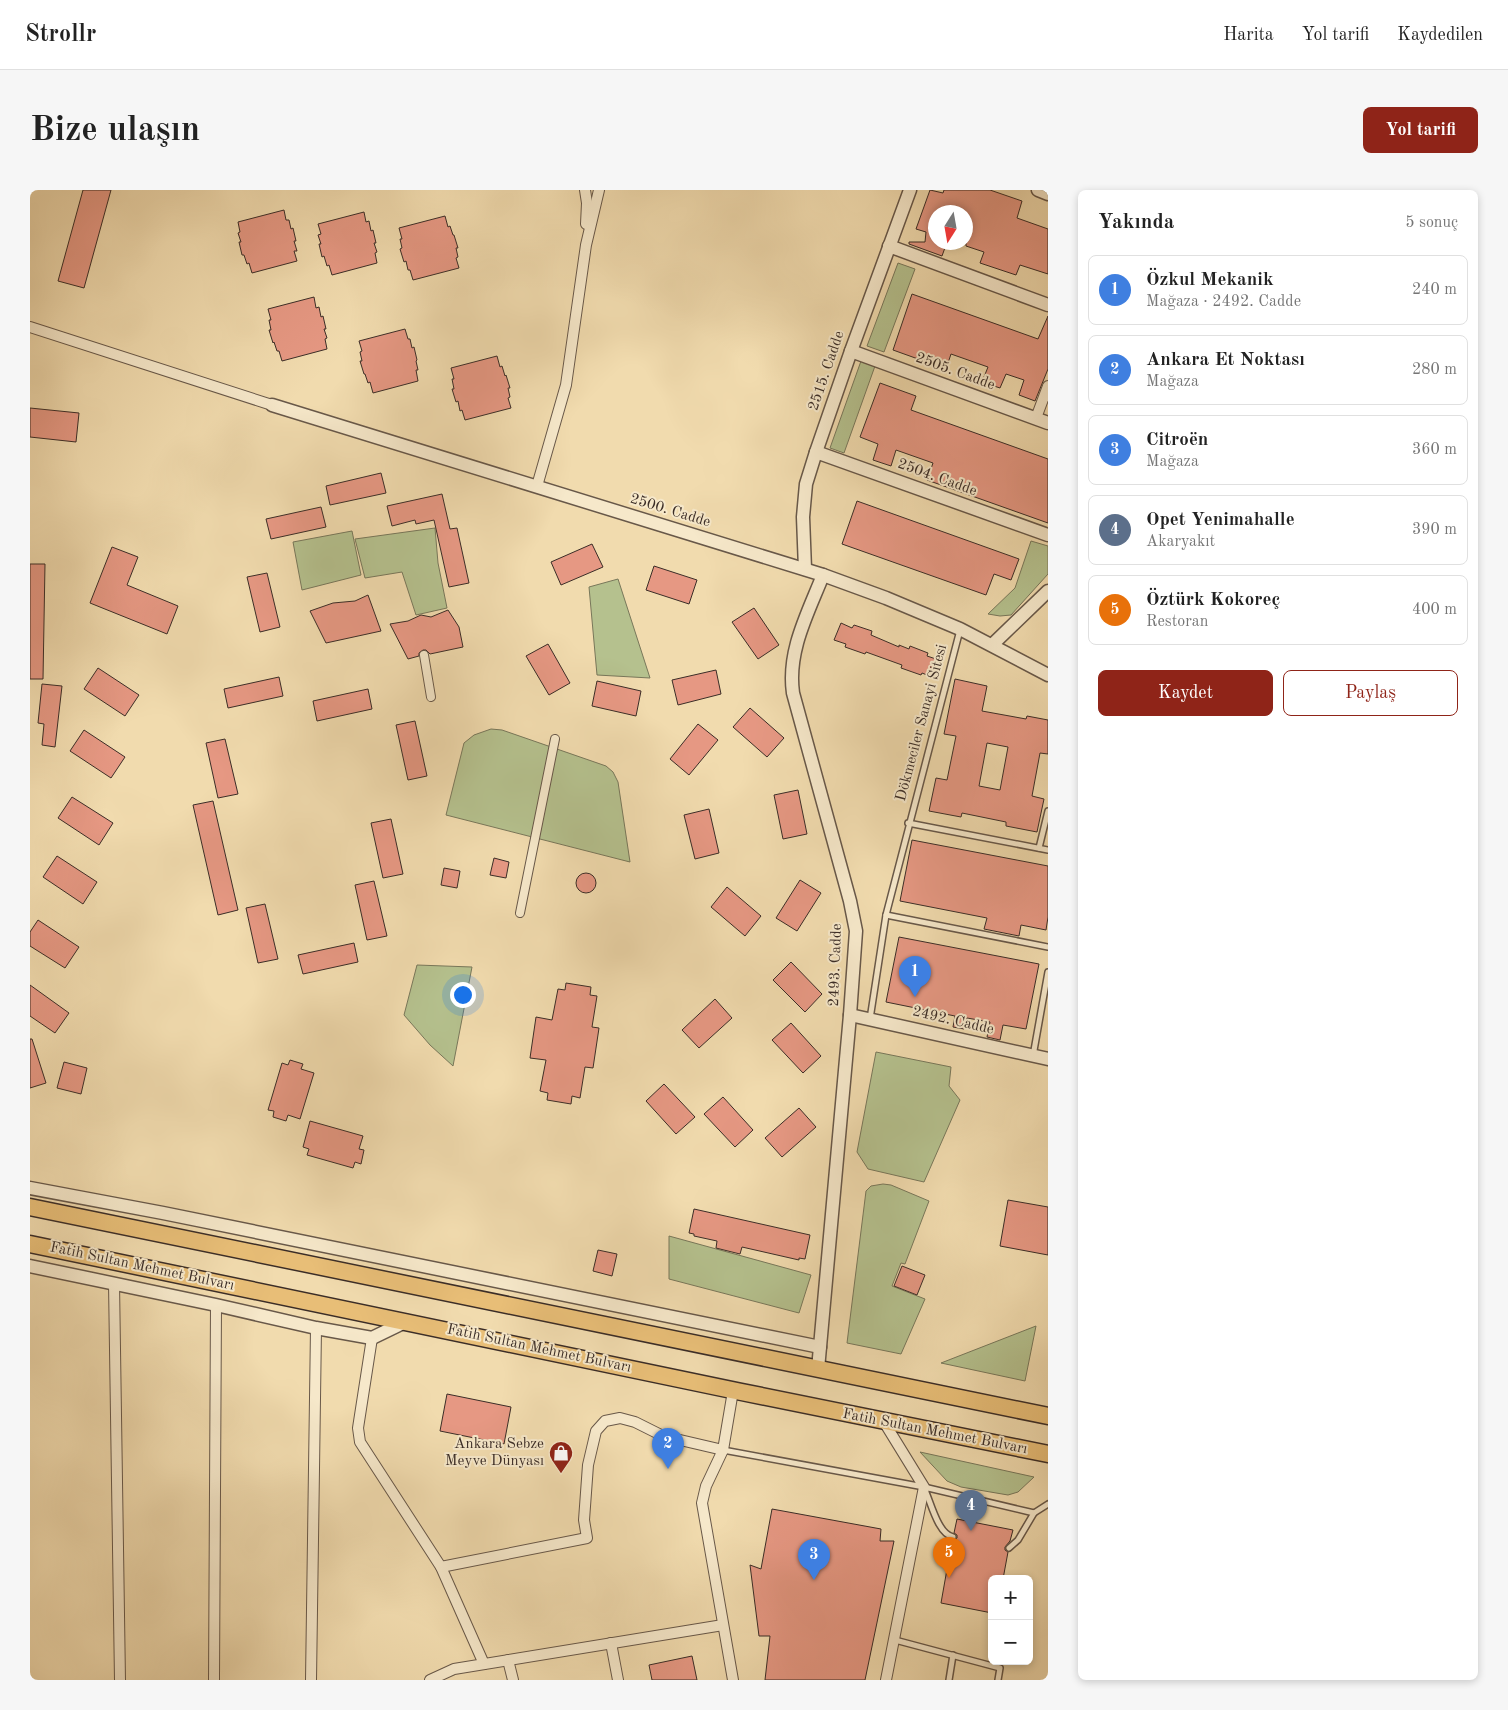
<!DOCTYPE html>
<html lang="tr">
<meta charset="utf-8">
<style>
body{margin:0;font-family:"Old Standard TT",serif;background:#f6f6f6;color:#222}
.controls{position:absolute;right:15px;bottom:15px;display:grid;overflow:hidden;border-radius:8px;box-shadow:0 2px 8px #0003}
.controls button{width:45px;height:45px;display:grid;place-items:center;padding:0;border:0;border-bottom:1px solid #e0e0e0;background:#fff;color:#222;font:25px sans-serif}
.compass{position:absolute;left:898px;top:15px;width:45px;height:45px;border-radius:50%;background:#fff;box-shadow:0 2px 8px #0003;rotate:191deg}
.you{position:absolute;left:432px;top:804px;width:18px;height:18px;margin:-12px;border:4px solid #fff;border-radius:50%;background:#1a73e8;box-shadow:0 0 0 8px #1a73e833}
.badge{display:grid;place-items:center;width:32px;height:32px;border-radius:50%;background:#8f2418;color:#fff;font-size:16px;font-weight:700}
.pin{position:absolute;translate:-50% -41px;filter:drop-shadow(0 1px 2px #0008)}
.pin::after{content:'';position:absolute;top:26px;width:18px;height:15px;background:inherit;clip-path:polygon(0 0,100% 0,50% 100%)}
.list{margin:0;padding:0;list-style:none}
h2{display:flex;justify-content:space-between;align-items:center;height:65px;margin:0;padding:0 20px;font-size:21px}
h2 small{font-size:16px;font-weight:400;color:#767676}
.list li{display:grid;grid-template-columns:32px 1fr auto;gap:15px;align-items:center;box-sizing:border-box;height:70px;margin:0 10px 10px;padding:0 10px;border:1px solid #e0e0e0;border-radius:8px}
.list b{display:block;font-size:19px;white-space:nowrap}
.list p{margin:0;font-size:16px;white-space:nowrap;color:#767676}
.list em{font-size:16px;font-style:normal;color:#767676}
.actions{display:flex;gap:10px;padding:15px 20px}
.actions a{flex:1;padding:11px 0;border:1px solid #8f2418;border-radius:8px;text-align:center;font-size:18px;color:#8f2418}
.actions .main{background:#8f2418;color:#fff}
.map{position:relative;flex:none;width:1018px;height:1490px;overflow:hidden;border-radius:8px}
header{display:flex;align-items:center;gap:30px;box-sizing:border-box;height:70px;padding:0 25px;background:#fff;border-bottom:1px solid #e0e0e0}
header strong{font-size:24px}
nav{display:flex;gap:28px;margin-inline-start:auto;font-size:18px}
.intro{display:flex;align-items:center;justify-content:space-between;box-sizing:border-box;height:120px;padding:0 30px}
h1{margin:0;font-size:35px}
.button{padding:12px 22px;border-radius:8px;background:#8f2418;color:#fff;font-size:18px;font-weight:700}
main{display:flex;gap:30px;padding:0 30px}
aside{flex:1;background:#fff;border-radius:8px;box-shadow:0 2px 8px #0003}
.map>svg:first-child{display:block}
</style>
<header>
<strong>Strollr</strong>
<nav><a>Harita</a><a>Yol tarifi</a><a>Kaydedilen</a></nav>
</header>
<div class="intro"><h1>Bize ulaşın</h1><a class="button">Yol tarifi</a></div>
<main>
<div class="map">
<svg width="1018" height="1490" viewBox="0 0 1018 1490">
<rect width="100%" height="100%" fill="#f1dbae"/>
<filter id="stains"><feTurbulence type="fractalNoise" baseFrequency=".004" numOctaves="4"/><feColorMatrix values="0 0 0 0 .2 0 0 0 0 .09 0 0 0 0 .02 0 0 0 .5 -.17"/></filter>
<radialGradient id="worn" r=".72"><stop offset=".6" stop-color="#630" stop-opacity="0"/><stop offset="1" stop-color="#630" stop-opacity=".3"/></radialGradient>
<g fill="#b5c18e" stroke="#78775a">
<polygon points="868,73 885,79 854,162 837,156"/>
<polygon points="831,171 845,176 814,263 800,258"/>
<polygon points="405,338 408,373 417,418 386,425 372,382 335,388 325,349"/>
<polygon points="322,341 331,385 272,400 263,352"/>
<polygon points="1001,351 1018,356 1018,384 981,425 970,426 958,424 985,398"/>
<polygon points="588,389 620,488 567,485 559,397"/>
<polygon points="461,539 472,540 576,576 583,582 588,592 600,672 416,625 434,553 444,545"/>
<polygon points="387,775 442,777 423,876 400,855 374,825"/>
<polygon points="846,862 921,877 919,896 930,910 894,992 838,979 827,962"/>
<polygon points="853,994 861,995 899,1011 875,1074 871,1073 862,1096 895,1109 871,1164 817,1153 836,1001 841,996"/>
<polygon points="639,1046 781,1085 769,1123 639,1089"/>
<polygon points="1006,1136 995,1191 911,1173"/>
<polygon points="890,1262 1004,1287 988,1302 978,1305 931,1297 917,1291"/>
</g>
<g fill="#e69883" stroke="#3b2d27" fill-rule="evenodd">
<polygon points="53,0 81,0 54,98 28,91"/>
<polygon points="900,0 913,3 914,0 960,0 992,11 987,28 1018,39 1018,84 990,75 986,85 950,73 954,62 936,56 936,22 906,22 906,52 917,52 912,66 879,54 879,52 895,52 896,42 886,39"/>
<polygon points="254,20 256,30 259,30 261,39 263,38 266,51 264,51 267,61 264,61 267,71 222,83 219,73 217,74 214,65 212,65 209,52 211,52 208,43 210,42 208,32"/>
<polygon points="334,22 336,32 339,31 341,41 343,40 346,53 344,53 347,62 345,63 347,73 302,85 299,75 297,76 294,66 292,67 289,54 291,54 288,45 291,44 288,34"/>
<polygon points="415,26 418,37 420,36 423,45 424,45 428,58 426,58 428,67 426,68 429,78 383,90 380,80 378,80 376,71 374,72 370,59 372,58 370,49 372,49 369,38"/>
<polygon points="882,104 1008,149 1018,126 1018,179 1005,211 989,205 994,190 976,184 970,198 952,192 958,177 921,164 916,179 863,160"/>
<polygon points="284,107 286,118 289,117 291,127 293,126 296,139 294,139 297,148 295,149 297,159 252,171 249,161 247,161 244,152 243,153 239,140 241,140 239,130 241,130 238,119"/>
<polygon points="375,139 378,149 380,149 382,158 384,157 387,170 386,171 388,180 386,180 388,191 343,203 340,192 338,193 335,184 334,184 330,171 332,171 330,162 332,161 329,151"/>
<polygon points="467,166 470,177 472,176 475,186 476,185 480,198 478,198 480,207 478,208 481,218 435,230 432,220 430,221 428,211 426,212 422,199 424,199 422,189 424,189 421,178"/>
<polygon points="850,193 886,206 881,220 1018,269 1018,333 897,290 903,273 866,260 861,276 843,270 848,254 830,247"/>
<polygon points="0,218 49,223 46,252 0,247"/>
<polygon points="351,283 356,303 300,315 296,296"/>
<polygon points="412,304 420,339 427,338 439,393 419,397 404,330 386,334 385,330 362,336 357,316"/>
<polygon points="827,311 989,369 981,390 964,384 956,405 812,354"/>
<polygon points="291,317 296,337 241,349 236,329"/>
<polygon points="562,354 573,377 531,395 521,372"/>
<polygon points="82,357 108,367 97,395 148,416 137,444 60,413"/>
<polygon points="0,374 15,374 13,489 0,489"/>
<polygon points="624,376 667,390 659,414 616,400"/>
<polygon points="237,383 250,437 230,442 217,387"/>
<polygon points="338,405 351,441 296,453 280,421 303,413 325,411"/>
<polygon points="724,418 749,455 728,469 702,432"/>
<polygon points="418,420 429,437 433,457 400,464 396,460 393,460 389,463 389,466 378,469 360,434 378,431 391,425 401,427"/>
<polygon points="811,433 822,438 824,435 842,441 841,445 869,457 869,455 879,459 880,456 898,463 897,466 909,470 902,487 892,483 891,485 871,478 872,475 836,462 835,464 815,457 816,454 804,450"/>
<polygon points="518,454 540,493 519,505 496,466"/>
<polygon points="68,478 109,505 95,526 54,499"/>
<polygon points="686,480 691,504 648,515 642,490"/>
<polygon points="249,487 253,506 198,518 194,499"/>
<path d="M 925,489 L 957,496 L 952,521 L 996,529 L 997,526 L 1018,530 L 1018,564 L 1010,563 L 1002,606 L 1014,609 L 1007,642 L 976,636 L 976,632 L 932,623 L 931,627 L 899,621 L 906,588 L 917,590 L 926,546 L 914,544 ZM 957,553 L 978,557 L 970,600 L 949,596 Z"/>
<polygon points="567,491 611,501 606,526 562,516"/>
<polygon points="12,494 32,496 25,557 12,555 14,534 8,533"/>
<polygon points="338,499 342,519 287,531 283,511"/>
<polygon points="720,518 754,548 737,567 703,537"/>
<polygon points="385,531 397,586 378,590 366,535"/>
<polygon points="668,534 688,550 659,585 640,569"/>
<polygon points="54,540 95,567 81,588 40,561"/>
<polygon points="195,549 208,604 188,608 176,553"/>
<polygon points="768,600 777,644 753,649 744,605"/>
<polygon points="42,607 83,633 69,655 28,628"/>
<polygon points="183,611 208,720 188,725 163,615"/>
<polygon points="679,619 689,663 665,669 654,625"/>
<polygon points="361,629 373,684 353,688 341,633"/>
<polygon points="882,650 1018,676 1018,727 1016,740 991,735 989,746 954,739 957,728 870,711"/>
<polygon points="27,666 67,692 53,714 13,687"/>
<polygon points="464,668 479,672 476,688 460,685"/>
<polygon points="414,678 430,681 427,698 411,695"/>
<circle cx="556" cy="693" r="10"/>
<polygon points="770,690 791,703 767,741 746,728"/>
<polygon points="344,691 357,746 337,750 325,695"/>
<polygon points="697,697 731,726 715,746 681,717"/>
<polygon points="235,714 248,769 228,773 216,718"/>
<polygon points="8,730 49,757 35,778 0,756 0,742"/>
<polygon points="869,747 1009,774 996,839 973,835 970,850 957,847 960,832 937,828 934,839 923,837 925,826 856,812"/>
<polygon points="324,753 328,772 273,784 268,765"/>
<polygon points="761,772 792,804 775,822 743,790"/>
<polygon points="536,793 561,797 560,805 567,806 562,837 569,838 563,878 555,877 550,908 542,906 541,914 517,910 518,903 510,901 516,870 500,868 506,827 522,830 528,799 535,800"/>
<polygon points="0,795 39,823 25,843 0,826"/>
<polygon points="685,809 702,828 669,858 652,840"/>
<polygon points="761,833 791,866 773,883 742,850"/>
<polygon points="0,849 2,849 16,893 0,898"/>
<polygon points="260,870 273,874 271,879 284,883 270,929 258,925 256,931 243,927 244,921 238,920 252,873 258,875"/>
<polygon points="34,872 57,878 51,904 27,898"/>
<polygon points="634,894 665,927 646,944 616,911"/>
<polygon points="693,907 723,940 705,957 674,924"/>
<polygon points="769,918 786,937 752,967 735,948"/>
<polygon points="280,931 333,946 329,959 334,960 331,974 325,972 323,978 277,965 279,959 273,957"/>
<polygon points="978,1010 1018,1017 1018,1065 970,1056"/>
<polygon points="664,1019 780,1045 775,1069 769,1068 769,1070 712,1057 710,1064 686,1058 687,1051 664,1046 664,1044 659,1043"/>
<polygon points="568,1060 587,1064 582,1086 563,1081"/>
<polygon points="872,1076 895,1085 887,1105 864,1096"/>
<polygon points="417,1204 481,1217 474,1254 410,1241"/>
<polygon points="742,1319 851,1339 850,1351 864,1351 835,1490 735,1490 740,1446 729,1446 720,1375 731,1379"/>
<polygon points="927,1329 983,1340 980,1351 975,1357 975,1360 978,1362 973,1389 962,1389 962,1423 911,1413 922,1351 927,1348 927,1345 924,1343"/>
<polygon points="662,1466 667,1490 622,1490 619,1475"/>
</g>
<g fill="none" stroke-linecap="round" stroke-linejoin="round">
<g stroke="#685849" stroke-width="8">
<g id="service">
<polyline points="878,633 1018,660"/>
<polyline points="1009,658 1018,621"/>
<polyline points="856,725 1018,757"/>
<polyline points="840,829 856,725 930,440"/>
<polyline points="1003,866 1018,782"/>
<polyline points="693,1260 894,1297 1004,1323 1018,1314"/>
<path d="M 895,1300 C 901,1313 908,1344 923,1347"/>
<polyline points="979,1358 988,1350 1004,1323"/>
<polyline points="865,1450 970,1478 968,1490"/>
<polyline points="919,1490 923,1465"/>
</g>
</g>
<g stroke="#685849" stroke-width="10">
<g id="pedestrian">
<polyline points="394,465 401,507"/>
<polyline points="490,723 525,549"/>
</g>
</g>
<g stroke="#685849" stroke-width="12">
<g id="minor">
<polyline points="555,0 557,13 556,34"/>
<polyline points="0,137 242,215"/>
<polyline points="1006,228 1018,196"/>
<polyline points="507,296 536,195 556,55 569,0"/>
<polyline points="84,1093 90,1490"/>
<polyline points="342,1148 328,1238 330,1252 411,1377 454,1474"/>
<polyline points="703,1201 693,1260 676,1296 672,1313 703,1490"/>
<polyline points="854,1232 894,1297 856,1490"/>
<polyline points="411,1377 557,1348 554,1330 558,1275 566,1241 575,1231 590,1228 605,1232 633,1246 693,1260"/>
<polyline points="581,1453 588,1490"/>
<polyline points="478,1470 483,1490"/>
<polyline points="184,1490 186,1115"/>
<polyline points="281,1490 286,1138"/>
<polyline points="400,1490 424,1479 693,1435"/>
</g>
</g>
<g stroke="#685849" stroke-width="15">
<g id="tertiary">
<polyline points="1008,0 1018,4"/>
<polyline points="859,56 1018,115"/>
<polyline points="821,161 1018,233"/>
<polyline points="242,215 793,385 856,408 930,439 1018,485"/>
<polyline points="786,262 1018,345"/>
<polyline points="775,379 773,327 776,294 786,262 821,161 880,0"/>
<polyline points="962,455 1018,401"/>
<polyline points="820,825 1018,869"/>
<polyline points="0,998 133,1023 790,1157"/>
<polyline points="0,1076 186,1115 286,1138 342,1148 377,1131"/>
<path d="M 788,1179 L 820,825 L 826,741 L 820,711 L 763,503 C 757,461 778,423 793,385"/>
</g>
</g>
<g stroke="#3b2d27" stroke-width="19">
<g id="trunk">
<polyline points="0,1017 1018,1226"/>
<path d="M 0,1054 C 339,1123 678,1197 1018,1264"/>
</g>
</g>
<use href="#service" stroke="#f6e8ca" stroke-width="5"/>
<use href="#pedestrian" stroke="#f6e8ca" stroke-width="8"/>
<use href="#minor" stroke="#f6e8ca" stroke-width="10"/>
<use href="#tertiary" stroke="#f6e8ca" stroke-width="12"/>
<use href="#trunk" stroke="#e8be77" stroke-width="16"/>
</g>
<defs>
<g id="shop-pin" transform="scale(1.25)"><path d="M0 17L-7.5 6A9.5 9.5 0 1 1 7.5 6Z" fill="#8f2418" stroke="#f6e8ca"/><path d="M-5-2.5h2.3a2.7 3.5 0 0 1 5.4 0H5L5.5 6h-11ZM-1.5-2.5h3a1.5 2.3 0 0 0-3 0Z" fill="#fff"/></g>
</defs>
<g fill-rule="evenodd">
<use href="#shop-pin" x="531" y="1263"/>
</g>
<g text-anchor="middle" dominant-baseline="central" stroke-width="4" stroke-linejoin="round" paint-order="stroke">
<g font-size="15" fill="#3b2d27" stroke="#f6e8ca">
<text transform="translate(797 181) rotate(-71)">2515. Cadde</text>
<text transform="translate(925 182) rotate(20)">2505. Cadde</text>
<text transform="translate(907 288) rotate(20)">2504. Cadde</text>
<text transform="translate(640 321) rotate(17)">2500. Cadde</text>
<text transform="translate(892 533) rotate(-75)">Dökmeciler Sanayi Sitesi</text>
<text transform="translate(806 775) rotate(-88)">2493. Cadde</text>
<text transform="translate(923 831) rotate(13)">2492. Cadde</text>
<text transform="translate(112 1077) rotate(12)">Fatih Sultan Mehmet Bulvarı</text>
<text transform="translate(509 1159) rotate(12)">Fatih Sultan Mehmet Bulvarı</text>
<text transform="translate(905 1242) rotate(11)">Fatih Sultan Mehmet Bulvarı</text>
</g>
<g font-size="15" fill="#3b2d27" stroke="#f6e8ca" text-anchor="end">
<text x="514" y="1254">Ankara Sebze<tspan x="514" dy="17">Meyve Dünyası</tspan></text>
</g>
</g>
<rect width="100%" height="100%" filter="url(#stains)"/>
<rect width="100%" height="100%" fill="url(#worn)"/>
</svg>
<div class="controls">
<button>+</button>
<button>−</button>
</div>
<svg class="compass" viewBox="-18 -18 36 36"><path d="M0-13l5 13h-10z" fill="#e53935"/><path d="M0 13l5-13h-10z" fill="#767676"/></svg>
<div class="you"></div>
<div class="pin badge" style="left:885px;top:807px;background:#3f7fe0">1</div>
<div class="pin badge" style="left:638px;top:1279px;background:#3f7fe0">2</div>
<div class="pin badge" style="left:784px;top:1390px;background:#3f7fe0">3</div>
<div class="pin badge" style="left:941px;top:1341px;background:#5c6f8a">4</div>
<div class="pin badge" style="left:919px;top:1388px;background:#e8710a">5</div>
</div>
<aside>
<h2>Yakında<small>5 sonuç</small></h2>
<ul class="list">
<li><span class="badge" style="background:#3f7fe0">1</span><div><b>Özkul Mekanik</b><p>Mağaza · 2492. Cadde</p></div><em>240 m</em></li>
<li><span class="badge" style="background:#3f7fe0">2</span><div><b>Ankara Et Noktası</b><p>Mağaza</p></div><em>280 m</em></li>
<li><span class="badge" style="background:#3f7fe0">3</span><div><b>Citroën</b><p>Mağaza</p></div><em>360 m</em></li>
<li><span class="badge" style="background:#5c6f8a">4</span><div><b>Opet Yenimahalle</b><p>Akaryakıt</p></div><em>390 m</em></li>
<li><span class="badge" style="background:#e8710a">5</span><div><b>Öztürk Kokoreç</b><p>Restoran</p></div><em>400 m</em></li>
</ul>
<div class="actions"><a class="main">Kaydet</a><a>Paylaş</a></div>
</aside>
</main>
